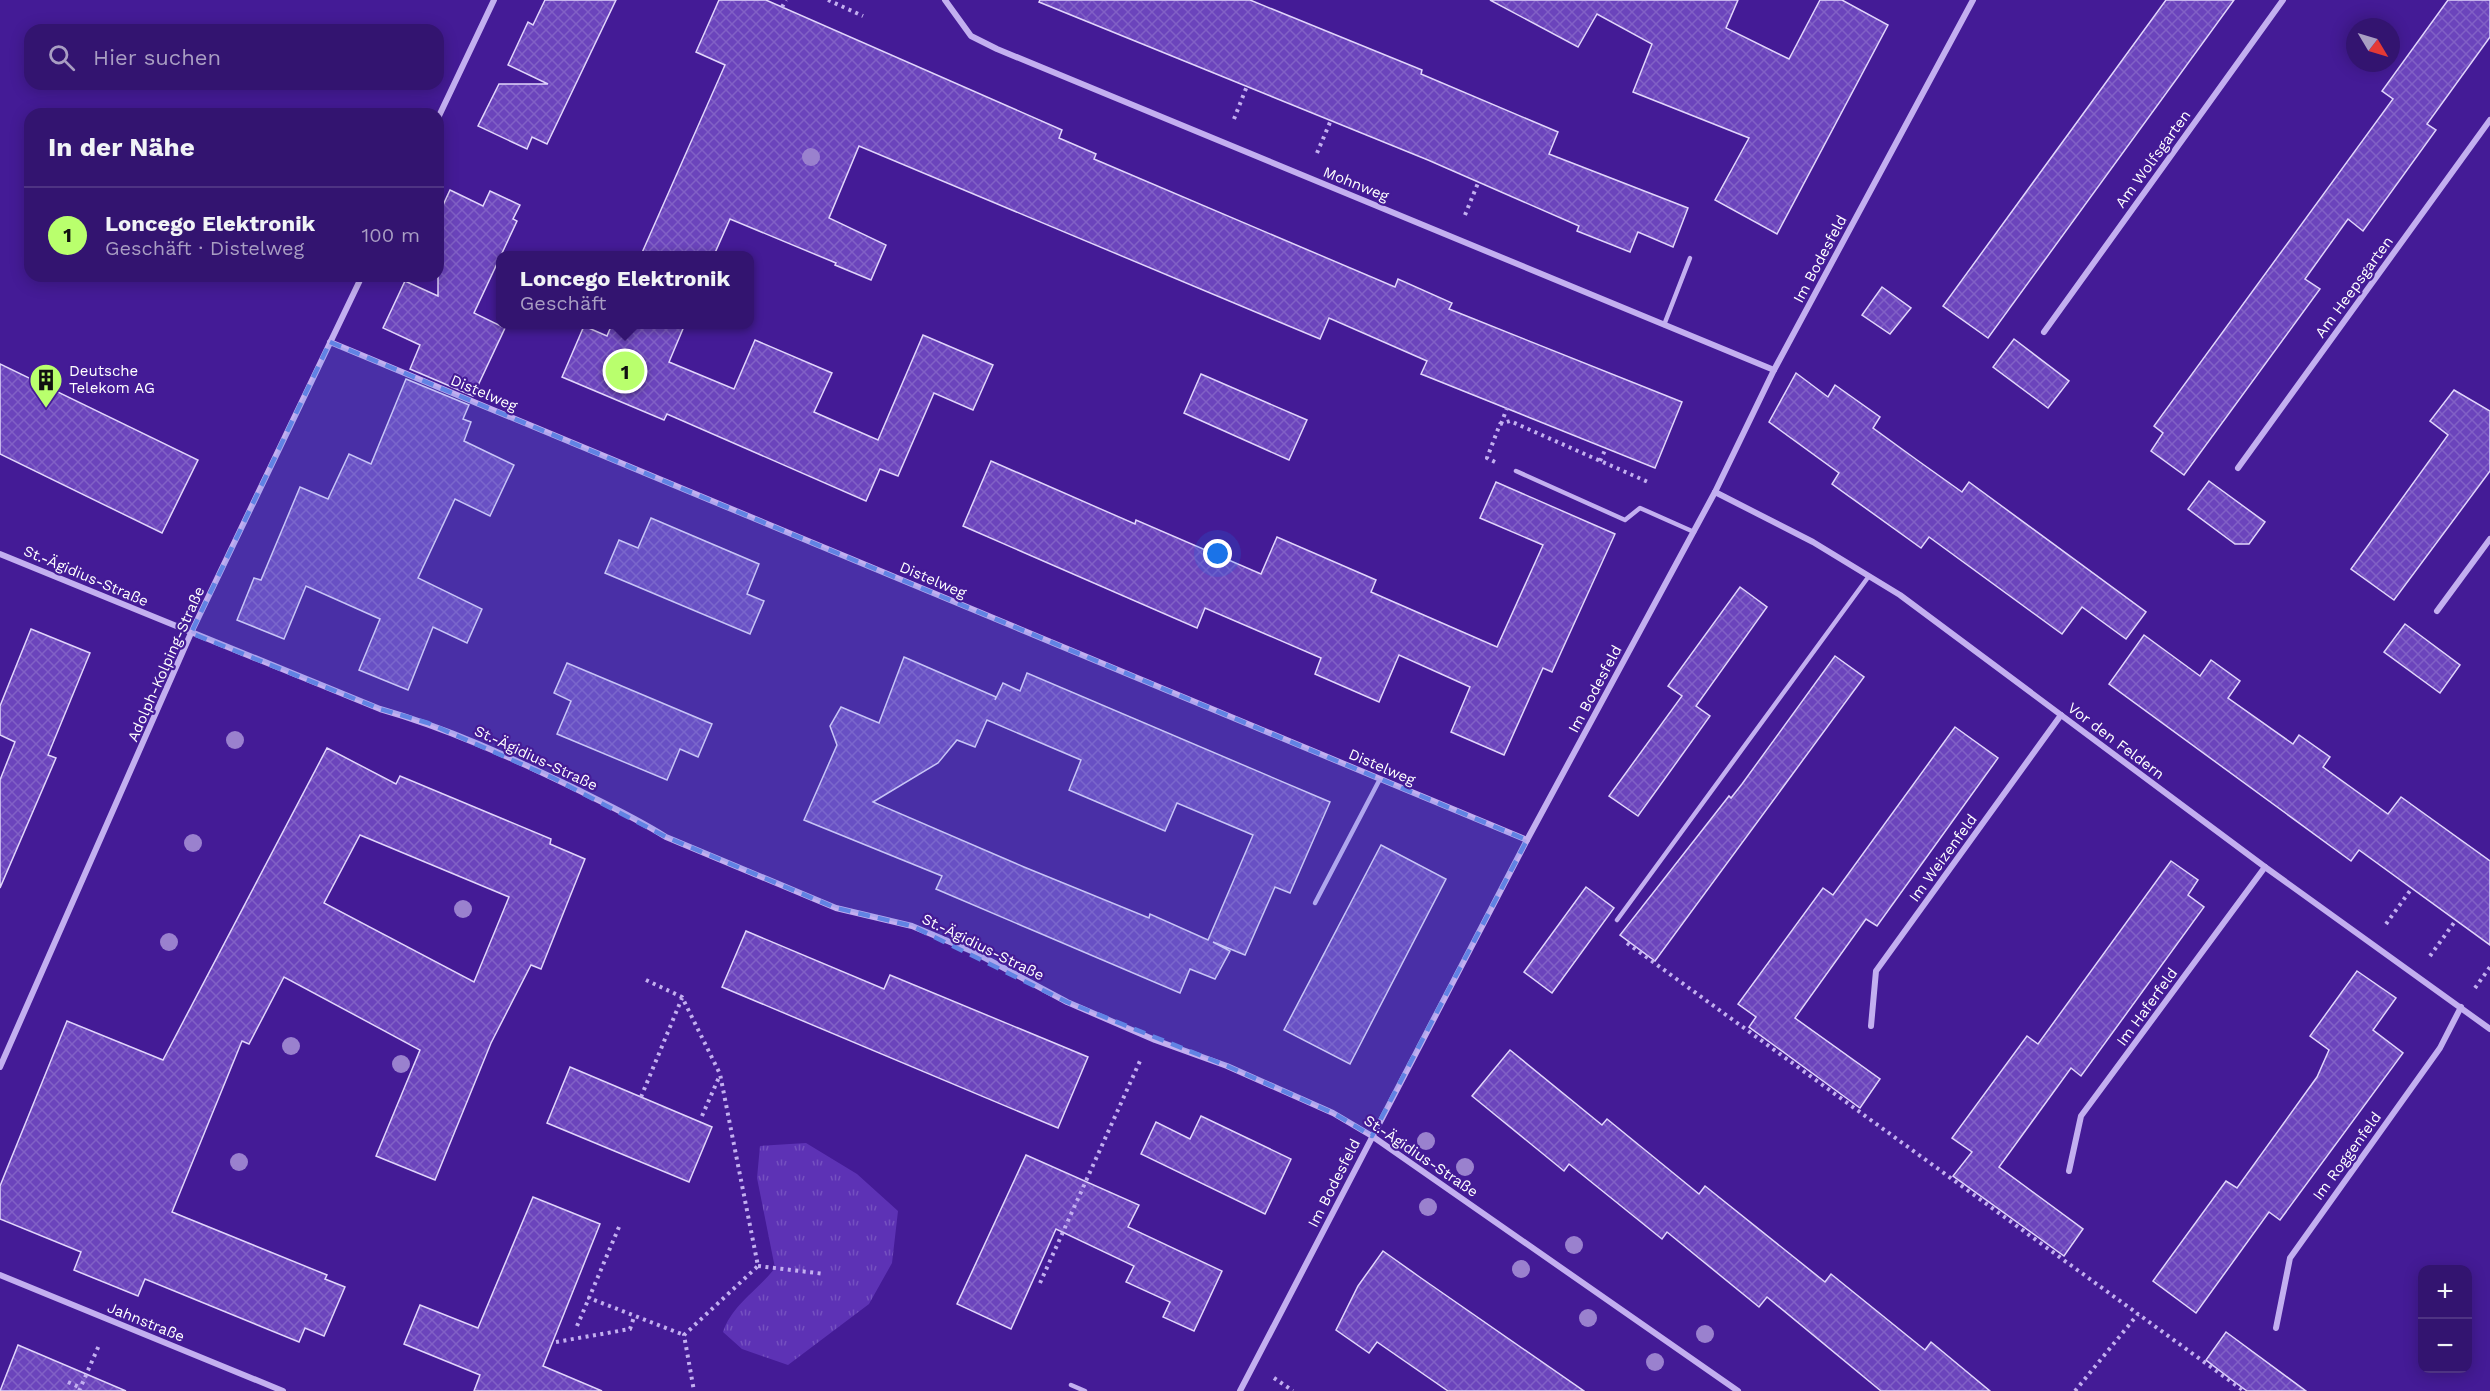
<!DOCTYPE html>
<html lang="de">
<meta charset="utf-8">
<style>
body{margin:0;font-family:"Work Sans",sans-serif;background:#3b1d75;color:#f1f3f6}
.controls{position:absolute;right:18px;bottom:18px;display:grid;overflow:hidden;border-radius:12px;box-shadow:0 3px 15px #0003}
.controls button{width:54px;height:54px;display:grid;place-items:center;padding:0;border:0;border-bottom:2px solid #4e3383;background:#331470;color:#f1f3f6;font:30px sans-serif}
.compass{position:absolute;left:2346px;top:18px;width:54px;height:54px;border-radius:50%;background:#331470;box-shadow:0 3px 15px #0003;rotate:128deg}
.you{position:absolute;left:1218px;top:554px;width:21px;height:21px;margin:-15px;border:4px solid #fff;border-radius:50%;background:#1a73e8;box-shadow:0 0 0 9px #1a73e833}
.badge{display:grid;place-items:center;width:39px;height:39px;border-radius:50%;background:#b9ff6d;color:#111;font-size:20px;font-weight:700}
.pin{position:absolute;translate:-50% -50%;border:3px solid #fff;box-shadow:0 2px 6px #0006}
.popup{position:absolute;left:496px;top:251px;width:258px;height:78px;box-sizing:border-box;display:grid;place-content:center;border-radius:12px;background:#331470;filter:drop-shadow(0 2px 4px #0005);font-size:20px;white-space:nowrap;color:#a99ec3}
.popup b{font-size:22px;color:#f1f3f6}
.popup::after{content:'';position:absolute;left:50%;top:100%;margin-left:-12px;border:12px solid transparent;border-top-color:#331470}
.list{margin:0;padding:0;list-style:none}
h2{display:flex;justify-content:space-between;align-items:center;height:78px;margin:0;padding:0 24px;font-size:26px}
h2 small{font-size:20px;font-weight:400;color:#a99ec3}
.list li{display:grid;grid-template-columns:39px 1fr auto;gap:18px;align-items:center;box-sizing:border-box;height:96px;padding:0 24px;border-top:2px solid #4e3383}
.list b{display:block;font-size:22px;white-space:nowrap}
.list p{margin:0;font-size:20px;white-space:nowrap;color:#a99ec3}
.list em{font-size:20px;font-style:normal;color:#a99ec3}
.icon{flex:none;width:33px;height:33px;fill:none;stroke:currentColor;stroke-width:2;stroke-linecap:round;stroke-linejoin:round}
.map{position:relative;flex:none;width:2490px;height:1391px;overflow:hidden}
.search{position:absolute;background:#331470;box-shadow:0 3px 15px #0003;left:24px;top:24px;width:420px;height:66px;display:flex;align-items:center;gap:15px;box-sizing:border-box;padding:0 21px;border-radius:18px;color:#a99ec3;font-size:22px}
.panel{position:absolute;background:#331470;box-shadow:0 3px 15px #0003;left:24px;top:108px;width:420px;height:174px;border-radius:18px}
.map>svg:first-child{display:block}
</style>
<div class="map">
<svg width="2490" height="1391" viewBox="0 0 2490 1391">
<defs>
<pattern id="grass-tufts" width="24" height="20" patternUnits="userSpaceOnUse" patternTransform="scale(1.5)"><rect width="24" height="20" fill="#5d32b5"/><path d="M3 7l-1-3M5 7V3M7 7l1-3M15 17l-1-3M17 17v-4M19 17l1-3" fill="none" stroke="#7551c0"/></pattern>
<pattern id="building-cross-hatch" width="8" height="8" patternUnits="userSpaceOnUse" patternTransform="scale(1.5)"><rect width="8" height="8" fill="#6b44bc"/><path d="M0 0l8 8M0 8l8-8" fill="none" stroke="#8160c6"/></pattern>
</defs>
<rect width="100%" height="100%" fill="#441b96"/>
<path fill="url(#grass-tufts)" d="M 806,1143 L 857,1174 L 898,1211 L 892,1263 L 869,1304 L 788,1365 L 742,1349 L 723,1332 C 732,1305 757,1291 775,1268 L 757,1178 L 760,1146 Z"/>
<g fill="url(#building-cross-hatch)" stroke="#e1d5fb" stroke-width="1.5" fill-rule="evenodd">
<polygon points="545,0 616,0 547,144 532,137 527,149 478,126 499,84 548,84 508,65 528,22 533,25"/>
<polygon points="719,0 766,0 1062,130 1059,138 1096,154 1094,159 1395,287 1398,279 1452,303 1449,309 1682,402 1655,468 1421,374 1427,361 1329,318 1320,339 859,146 829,218 886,245 871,280 835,265 836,263 730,219 714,255 641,255 725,65 696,52"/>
<polygon points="1040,0 1250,0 1422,70 1421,74 1558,132 1549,154 1688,208 1673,247 1638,232 1630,252 1577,231 1579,226 1428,160 1039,2"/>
<polygon points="1490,0 1738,0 1726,28 1789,59 1820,0 1842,0 1888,25 1777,234 1715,200 1749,138 1633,92 1652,44 1597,14 1578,47"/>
<polygon points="2166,0 2234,0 1988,338 1943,306"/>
<polygon points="2448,0 2490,0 2490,37 2427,124 2436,130 2363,231 2348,219 2305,279 2320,289 2184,475 2151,451 2163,433 2154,426 2393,99 2382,91"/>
<polygon points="450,190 483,206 490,191 520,205 513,219 517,221 474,313 505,328 473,396 410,369 420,345 383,328 405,281 438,296 438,216"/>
<polygon points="1882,287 1911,308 1890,334 1862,315"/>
<polygon points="612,324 685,324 669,362 734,389 755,340 832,373 814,412 878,440 923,335 993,365 973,410 934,393 898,476 880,469 866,501 667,414 664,420 562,377 584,326 607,336"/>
<polygon points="2014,339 2069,381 2048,408 1993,367"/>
<polygon points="0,364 198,460 162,533 0,454"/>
<polygon points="1796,373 1828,397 1835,385 1880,417 1873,428 1917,460 1962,492 1969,482 2146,612 2126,639 2082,607 2062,634 1929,537 1921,548 1832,484 1839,473 1769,422"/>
<polygon points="1201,374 1307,420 1289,460 1184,413"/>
<polygon points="406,379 469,405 463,419 471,422 464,441 514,465 490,516 455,499 418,578 482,609 467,643 433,627 408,690 359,670 380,619 306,586 284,639 237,620 254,578 261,580 300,487 328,499 349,454 371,464"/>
<polygon points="2454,390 2490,411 2490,471 2394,600 2351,569 2448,435 2430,421"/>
<polygon points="991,461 1135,524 1136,520 1261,574 1277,537 1376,580 1371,592 1497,647 1543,545 1480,518 1496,482 1615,534 1552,672 1543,668 1504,755 1451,732 1470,687 1399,655 1379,702 1315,674 1321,658 1205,608 1197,628 963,526"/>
<polygon points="2209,481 2265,522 2249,544 2235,544 2188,509"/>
<polygon points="651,518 759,564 747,594 764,601 750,634 605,573 619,540 638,548"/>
<polygon points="1740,587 1767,607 1696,706 1710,716 1638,816 1609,796 1682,696 1668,686"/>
<polygon points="2405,624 2460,665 2440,693 2384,652"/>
<polygon points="31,629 90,653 48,755 56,758 0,888 0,780 15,742 0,735 0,706"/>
<polygon points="2144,635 2200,676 2211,660 2240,681 2228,698 2293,744 2299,735 2330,757 2323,767 2388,814 2401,797 2490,861 2490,945 2359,850 2351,861 2109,684"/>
<polygon points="1835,656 1864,677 1655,961 1620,935 1729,796 1731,798 1742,784"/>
<path d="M 904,657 L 996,697 L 995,700 L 1003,683 L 1020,691 L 1027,673 L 1330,802 L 1290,893 L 1275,887 L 1245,955 L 1213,942 L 1230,951 L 1215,979 L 1190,969 L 1180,993 L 936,889 L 942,876 L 804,820 L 837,745 L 830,726 L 841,707 L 879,723 ZM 987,720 L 1081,760 L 1069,790 L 1165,831 L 1177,803 L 1253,835 L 1208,940 L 1150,914 L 1149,918 L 1024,867 L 873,802 L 938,763 L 957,740 L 975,747 Z"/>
<polygon points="567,663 712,724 698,757 680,749 667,780 557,734 571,701 554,693"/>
<polygon points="1955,727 1998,758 1877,926 1866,919 1795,1018 1880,1079 1860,1108 1749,1027 1756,1017 1738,1004 1823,888 1833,895"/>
<path d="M 327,748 L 396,784 L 400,776 L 551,839 L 550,844 L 585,859 L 541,969 L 531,965 L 491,1043 L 435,1180 L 376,1156 L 420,1050 L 284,977 L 249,1044 L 242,1041 L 172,1212 L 327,1275 L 325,1279 L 345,1287 L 324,1336 L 305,1328 L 299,1342 L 145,1279 L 138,1296 L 74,1270 L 81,1252 L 0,1219 L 0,1186 L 67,1021 L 163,1060 ZM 360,835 L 509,897 L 474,982 L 324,903 Z"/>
<polygon points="1381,845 1446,879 1350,1064 1284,1030"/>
<polygon points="2171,861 2198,880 2188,895 2204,907 2081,1076 2071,1068 1999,1167 2083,1229 2064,1256 1953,1176 1972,1152 1952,1138 2027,1036 2038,1044"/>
<polygon points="1586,887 1614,908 1552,993 1524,972"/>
<polygon points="746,931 884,989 890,975 1088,1057 1058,1128 722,987"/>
<polygon points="2357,971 2396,998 2373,1030 2403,1053 2280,1220 2269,1212 2196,1313 2153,1281 2226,1181 2237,1188 2317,1077 2329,1050 2310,1036"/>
<polygon points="1510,1050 1602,1125 1607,1119 1699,1194 1705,1186 1825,1282 1831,1274 1925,1350 1931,1342 1990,1391 1881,1391 1767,1297 1759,1307 1667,1232 1662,1239 1569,1164 1564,1171 1472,1096"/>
<polygon points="570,1067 712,1127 689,1182 547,1123"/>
<polygon points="1201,1116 1291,1159 1265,1214 1141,1154 1156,1122 1190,1139"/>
<polygon points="1026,1155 1139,1205 1128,1227 1222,1271 1194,1331 1163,1317 1170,1302 1126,1282 1134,1266 1056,1229 1011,1329 957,1304"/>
<polygon points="533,1197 600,1224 543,1366 602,1391 474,1391 480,1375 404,1344 420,1305 478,1328"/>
<polygon points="1383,1251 1421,1278 1584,1391 1448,1391 1377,1342 1369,1353 1336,1330 1358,1286"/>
<polygon points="2226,1332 2306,1391 2247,1391 2232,1380 2206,1360"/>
<polygon points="18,1345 126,1391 0,1391"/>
</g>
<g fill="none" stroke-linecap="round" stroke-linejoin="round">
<g stroke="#c3aff0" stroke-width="4" stroke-dasharray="3 4.5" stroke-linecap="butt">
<polyline points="828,0 863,16"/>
<polyline points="782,7 786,0"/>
<polyline points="1234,119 1247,86"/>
<polyline points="1317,153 1331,120"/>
<polyline points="1465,215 1478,183"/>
<polyline points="1501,424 1507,408"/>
<polyline points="1600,461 1606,448"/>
<polyline points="1495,462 1487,458 1500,424 1510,421 1648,482"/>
<polyline points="2386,924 2412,888"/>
<polyline points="1627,943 2138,1314"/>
<polyline points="2430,956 2456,920"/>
<polyline points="646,980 682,997 720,1074 758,1266 684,1335 694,1391"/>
<polyline points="2475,988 2490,967"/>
<polyline points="641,1097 682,998"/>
<polyline points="702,1116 720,1075"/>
<polyline points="619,1227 589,1298 684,1335"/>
<polyline points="758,1266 825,1274"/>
<polyline points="1040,1283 1140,1061"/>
<polyline points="577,1326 589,1298"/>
<polyline points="556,1342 630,1329 634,1317"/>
<polyline points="1274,1378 1293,1391"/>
<polyline points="68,1382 81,1388"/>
<polyline points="79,1391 100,1343"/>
<polyline points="2075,1391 2138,1314 2244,1391"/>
</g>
<g stroke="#c3aff0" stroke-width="4.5">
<polyline points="1664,325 1690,258"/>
<polyline points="1516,471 1625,520 1640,508 1694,532"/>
<polyline points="1315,903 1380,779"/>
<polyline points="1617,920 1869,576"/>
<polyline points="1071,1385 1085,1391"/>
</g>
<g stroke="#c3aff0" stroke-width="6">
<polyline points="945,0 971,36 997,49 1774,370"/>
<polyline points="438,118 494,0"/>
<polyline points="2044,332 2283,0"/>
<polyline points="330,342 1527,840"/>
<polyline points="2238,468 2490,120"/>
<polyline points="1715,492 1813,542 1900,595 2265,867 2490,1029"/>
<path d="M 0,554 L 380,709 C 447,728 510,757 572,787 C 604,803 636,818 666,837 L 836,908 L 912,926 L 974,952 L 1067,1002 L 1155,1040 L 1227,1066 L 1333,1113 L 1372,1136 L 1738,1391"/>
<polyline points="2437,611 2490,539"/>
<polyline points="1871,1026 1876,971 2061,715"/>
<polyline points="0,1067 191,633 362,276"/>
<polyline points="2069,1171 2081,1116 2265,867"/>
<polyline points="0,1275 283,1391"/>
<polyline points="2276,1328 2290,1258 2440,1048 2461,1007"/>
<polyline points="1240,1391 1527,840 1715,492 1774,370 1973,0"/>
</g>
</g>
<g fill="#9a81ce">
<circle cx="811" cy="157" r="9"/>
<circle cx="235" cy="740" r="9"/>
<circle cx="193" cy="843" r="9"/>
<circle cx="463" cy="909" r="9"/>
<circle cx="169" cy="942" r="9"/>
<circle cx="291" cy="1046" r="9"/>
<circle cx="401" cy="1064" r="9"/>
<circle cx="1426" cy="1141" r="9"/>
<circle cx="239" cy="1162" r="9"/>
<circle cx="1465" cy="1167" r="9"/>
<circle cx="1428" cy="1207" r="9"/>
<circle cx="1574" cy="1245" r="9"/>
<circle cx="1521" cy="1269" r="9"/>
<circle cx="1588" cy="1318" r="9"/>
<circle cx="1705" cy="1334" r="9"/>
<circle cx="1655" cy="1362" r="9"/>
</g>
<path fill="#6183e4" fill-opacity="0.2" stroke="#6183e4" stroke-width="4.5" stroke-dasharray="12 8" stroke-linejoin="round" d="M 330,342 L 1527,840 L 1372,1136 L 1333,1113 L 1227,1066 L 1067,1002 L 912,926 L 836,908 L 666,837 L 553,778 L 428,723 L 380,709 L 191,633 Z"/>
<defs>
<g id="building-pin" transform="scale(1.725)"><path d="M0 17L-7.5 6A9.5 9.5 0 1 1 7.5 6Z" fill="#b9ff6d" stroke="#441b96"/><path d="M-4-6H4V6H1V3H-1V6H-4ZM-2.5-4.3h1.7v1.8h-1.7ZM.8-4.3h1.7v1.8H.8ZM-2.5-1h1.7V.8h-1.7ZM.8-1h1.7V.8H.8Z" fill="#111"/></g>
</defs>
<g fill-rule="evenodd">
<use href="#building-pin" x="46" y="380"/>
</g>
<g text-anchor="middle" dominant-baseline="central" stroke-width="4.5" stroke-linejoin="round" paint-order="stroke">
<g font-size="15" fill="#fff" stroke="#441b96">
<text transform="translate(2153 159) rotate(-54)">Am Wolfsgarten</text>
<text transform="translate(1356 184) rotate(22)">Mohnweg</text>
<text transform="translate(1820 259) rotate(-62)">Im Bodesfeld</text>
<text transform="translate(2354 287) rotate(-54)">Am Heepsgarten</text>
<text transform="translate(484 393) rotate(23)">Distelweg</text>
<text transform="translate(86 576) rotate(23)">St.-Ägidius-Straße</text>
<text transform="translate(933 580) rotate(23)">Distelweg</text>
<text transform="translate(166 664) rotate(-66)">Adolph-Kolping-Straße</text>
<text transform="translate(1595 689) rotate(-62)">Im Bodesfeld</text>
<text transform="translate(2116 741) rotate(37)">Vor den Feldern</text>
<text transform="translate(536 758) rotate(25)">St.-Ägidius-Straße</text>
<text transform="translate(1382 767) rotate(23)">Distelweg</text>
<text transform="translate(1943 858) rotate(-54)">Im Weizenfeld</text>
<text transform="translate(983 947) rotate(26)">St.-Ägidius-Straße</text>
<text transform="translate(2147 1007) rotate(-54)">Im Haferfeld</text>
<text transform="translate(1421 1156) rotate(34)">St.-Ägidius-Straße</text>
<text transform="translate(2347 1156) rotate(-54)">Im Roggenfeld</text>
<text transform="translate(1334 1183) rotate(-63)">Im Bodesfeld</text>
<text transform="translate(146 1322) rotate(22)">Jahnstraße</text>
</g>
<g font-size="15" fill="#fff" stroke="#441b96" text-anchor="start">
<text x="69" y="371">Deutsche<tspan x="69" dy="17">Telekom AG</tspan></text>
</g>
</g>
</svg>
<div class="controls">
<button>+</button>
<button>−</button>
</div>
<svg class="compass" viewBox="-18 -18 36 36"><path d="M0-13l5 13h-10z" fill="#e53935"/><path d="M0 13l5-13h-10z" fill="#a99ec3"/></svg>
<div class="you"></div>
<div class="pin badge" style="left:625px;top:371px">1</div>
<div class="popup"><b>Loncego Elektronik</b>Geschäft</div>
<div class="search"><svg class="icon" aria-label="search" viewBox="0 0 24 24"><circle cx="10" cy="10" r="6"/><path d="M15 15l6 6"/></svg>Hier suchen</div>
<section class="panel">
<h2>In der Nähe<small></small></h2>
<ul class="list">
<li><span class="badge">1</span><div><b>Loncego Elektronik</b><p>Geschäft · Distelweg</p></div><em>100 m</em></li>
</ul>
</section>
</div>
